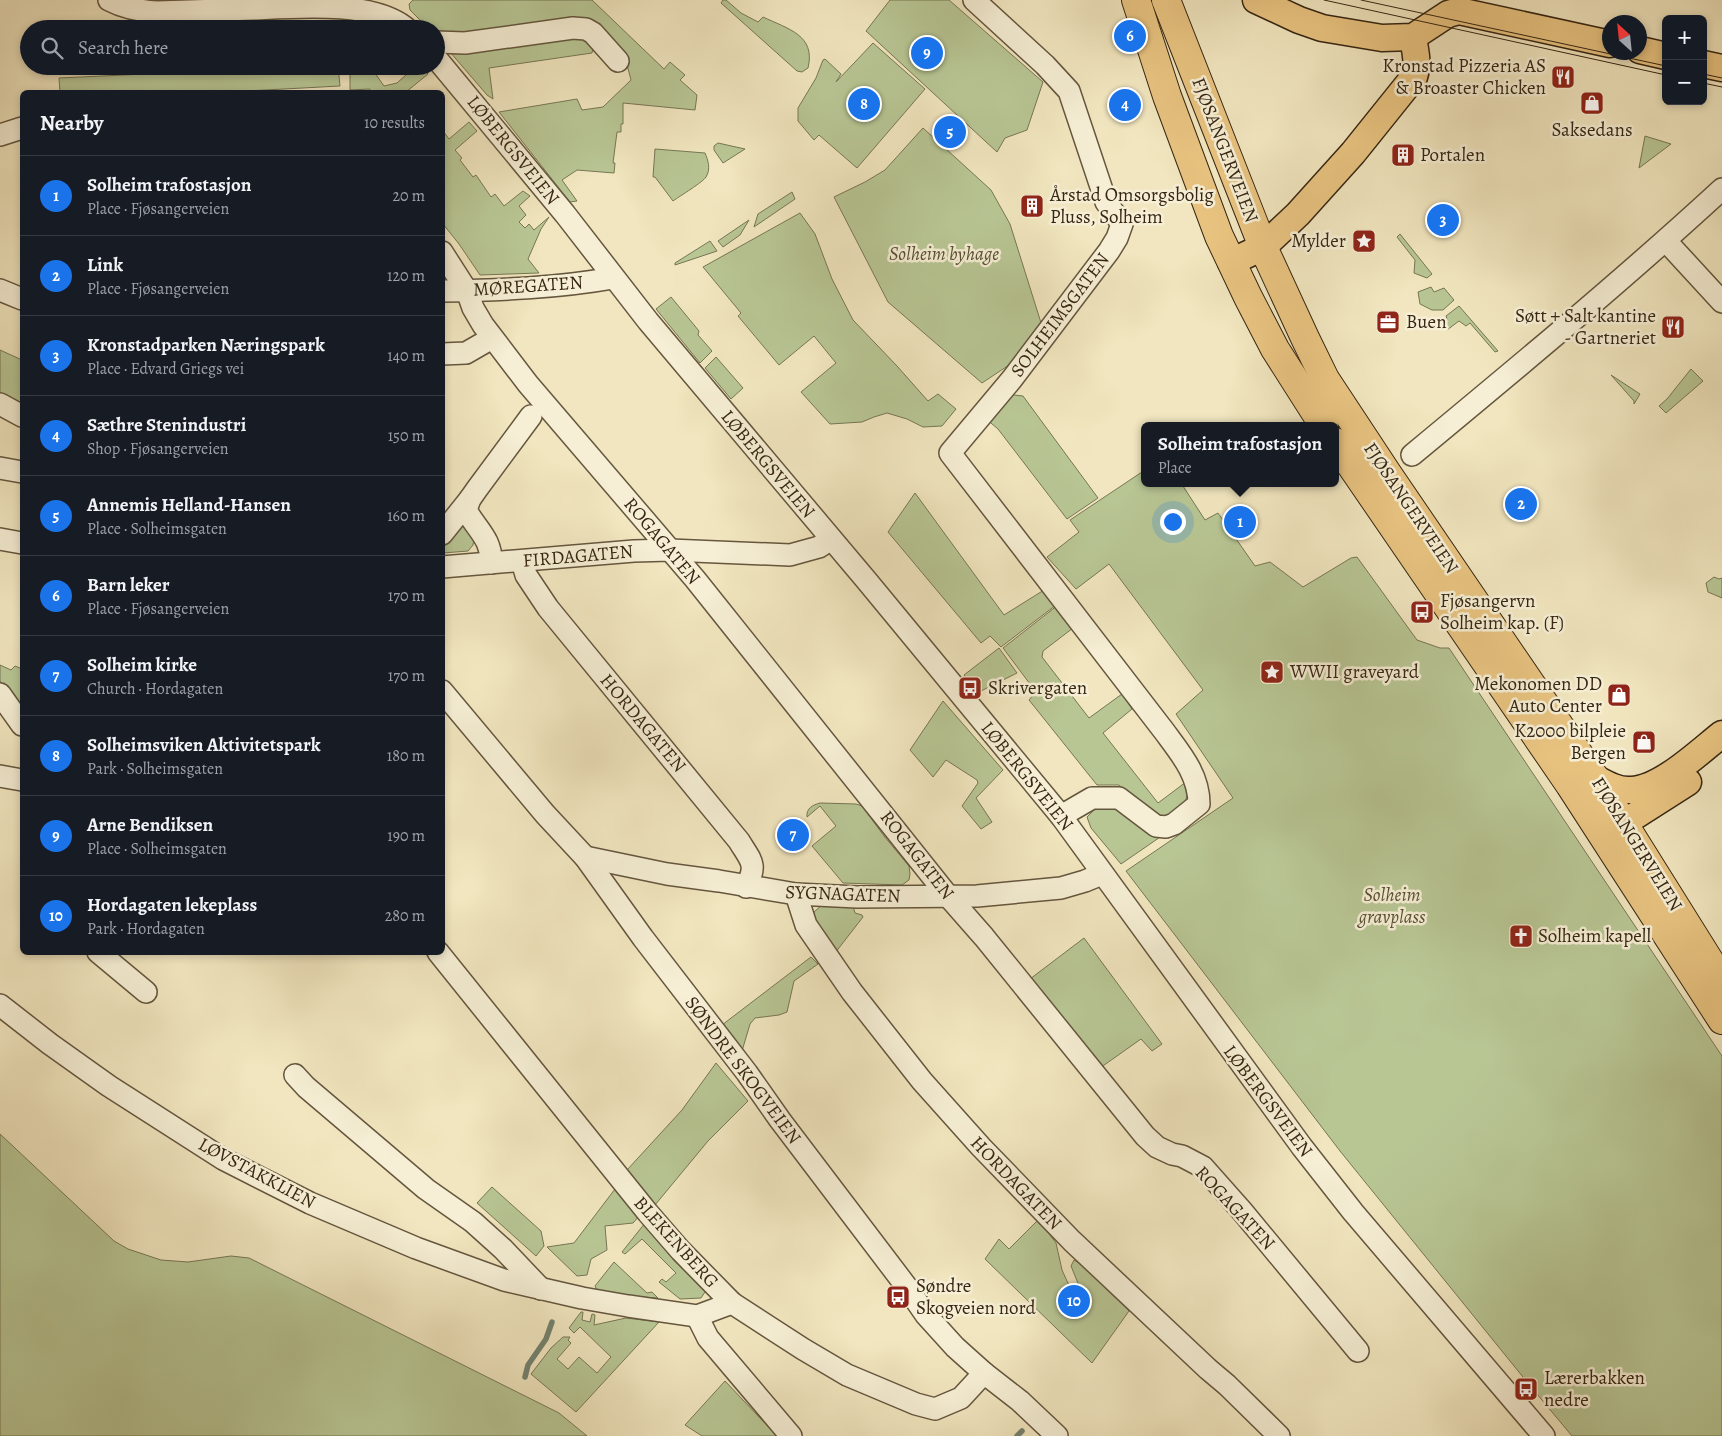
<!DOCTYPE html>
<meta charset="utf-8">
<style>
body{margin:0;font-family:Alegreya,serif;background:#20242c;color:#f1f3f6}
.controls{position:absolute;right:15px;top:15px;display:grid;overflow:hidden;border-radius:8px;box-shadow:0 2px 8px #0003}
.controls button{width:45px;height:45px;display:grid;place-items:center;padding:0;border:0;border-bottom:1px solid #363941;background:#171b24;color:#f1f3f6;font:25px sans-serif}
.compass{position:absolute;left:1602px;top:15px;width:45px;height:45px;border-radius:50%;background:#171b24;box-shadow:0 2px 8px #0003;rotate:333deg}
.you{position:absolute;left:1172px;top:521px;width:18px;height:18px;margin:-12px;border:4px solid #fff;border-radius:50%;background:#1a73e8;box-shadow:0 0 0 8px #1a73e833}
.badge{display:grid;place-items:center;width:32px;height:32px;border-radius:50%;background:#1a73e8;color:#fff;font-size:16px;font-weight:700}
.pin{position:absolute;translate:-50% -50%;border:2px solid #fff;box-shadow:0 1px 5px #0006}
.popup{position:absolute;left:1141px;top:422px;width:198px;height:65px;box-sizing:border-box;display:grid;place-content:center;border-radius:8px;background:#171b24;filter:drop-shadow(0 1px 4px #0005);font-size:16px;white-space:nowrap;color:#9ea1a6}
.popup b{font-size:19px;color:#f1f3f6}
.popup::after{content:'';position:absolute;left:50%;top:100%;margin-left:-10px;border:10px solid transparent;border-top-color:#171b24}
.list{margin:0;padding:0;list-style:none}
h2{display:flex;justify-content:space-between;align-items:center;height:65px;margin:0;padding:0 20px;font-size:21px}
h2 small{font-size:16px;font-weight:400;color:#9ea1a6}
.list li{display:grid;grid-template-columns:32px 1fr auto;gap:15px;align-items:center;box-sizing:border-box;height:80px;padding:0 20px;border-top:1px solid #363941}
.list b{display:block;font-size:19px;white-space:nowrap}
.list p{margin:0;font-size:16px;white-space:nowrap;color:#9ea1a6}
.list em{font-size:16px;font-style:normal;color:#9ea1a6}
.icon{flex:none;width:28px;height:28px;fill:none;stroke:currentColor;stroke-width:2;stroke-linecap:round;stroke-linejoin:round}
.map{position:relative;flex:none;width:1722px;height:1436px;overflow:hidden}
.search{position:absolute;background:#171b24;box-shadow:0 2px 8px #0003;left:20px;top:20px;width:425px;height:55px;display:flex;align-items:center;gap:12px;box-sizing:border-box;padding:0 18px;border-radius:28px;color:#9ea1a6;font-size:19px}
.panel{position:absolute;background:#171b24;box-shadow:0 2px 8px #0003;left:20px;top:90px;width:425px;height:865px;border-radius:8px}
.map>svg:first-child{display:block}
</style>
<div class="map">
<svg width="1722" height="1436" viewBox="0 0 1722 1436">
<rect width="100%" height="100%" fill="#f1e6bf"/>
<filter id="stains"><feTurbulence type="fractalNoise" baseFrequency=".004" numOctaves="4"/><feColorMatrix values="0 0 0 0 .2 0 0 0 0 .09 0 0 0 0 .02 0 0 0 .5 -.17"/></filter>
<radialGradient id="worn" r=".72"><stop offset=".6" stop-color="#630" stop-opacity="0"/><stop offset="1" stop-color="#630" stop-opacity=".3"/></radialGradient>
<g fill="#b8c694" stroke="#777654">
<polygon points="413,0 592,0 664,69 670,62 685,75 680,80 697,95 695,110 623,103 623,124 621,124 621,132 617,132 613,163 615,163 614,173 577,170 562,180 577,201 570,202 499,112 577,99 582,110 603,107 631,80 626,61 595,23 436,36 436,29 429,29 410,10 409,4"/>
<path d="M 723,0 L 726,0 L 741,13 L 758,22 L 763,17 C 788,29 816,35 808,68 L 802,72 L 797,71 L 721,3 Z"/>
<polygon points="890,0 949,0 1043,82 1027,130 1005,138 997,152 866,31"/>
<polygon points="584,36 593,48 592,53 489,68 493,99 487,95 450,52"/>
<polygon points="873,43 925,89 857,168 819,135 814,140 798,121 798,108 816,78 823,60 825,59 841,74 836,82"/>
<polygon points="318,66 338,66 340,86 228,92 60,92 59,78"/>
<polygon points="350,66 370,66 384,86 397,83 416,66 422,66 428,74 406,92 370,92 370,89 350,90"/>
<polygon points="469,122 477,131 455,150 462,158 460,160 473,177 476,175 491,197 495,194 504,206 523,191 530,196 519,206 526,215 519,222 525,228 529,224 534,230 549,217 541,229 528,259 539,273 480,275 459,244 443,224 443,131 449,139"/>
<polygon points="923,128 991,190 1010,224 1042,326 1012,363 982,383 888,302 834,197 865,182 885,170"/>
<polygon points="1645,136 1671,144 1639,168"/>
<polygon points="718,143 745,149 723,163 714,150 714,146"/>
<path d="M 655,149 L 705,153 C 708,160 711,169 706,177 C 703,182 680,196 673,201 L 655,177 L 653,177 Z"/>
<polygon points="792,192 795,199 754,227 758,214"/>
<polygon points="800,213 815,234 832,279 853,320 897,366 928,401 938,394 956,409 942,426 923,427 907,419 887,413 874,417 862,422 830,424 801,392 836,363 814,336 779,365 738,316 741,313 703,267"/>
<polygon points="749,220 740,235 723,247 718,241"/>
<polygon points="1400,234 1432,274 1427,278 1414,273 1415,260 1397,237"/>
<polygon points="710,241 717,251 675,265 675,263"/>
<polygon points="1431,287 1434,292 1444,288 1454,300 1443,310 1432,310 1420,304 1418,292"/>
<polygon points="671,297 699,331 698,335 712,351 700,363 656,309"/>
<polygon points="1459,306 1498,351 1495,352 1470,323 1466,326 1459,321 1447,330 1444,323 1447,319 1446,316"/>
<polygon points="0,350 22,360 22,410 0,398"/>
<polygon points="716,357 743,388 731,399 705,368"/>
<polygon points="1691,369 1703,381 1666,413 1659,406 1667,399"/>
<polygon points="1611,375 1640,394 1634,404 1634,401"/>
<polygon points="1005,394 1023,396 1098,498 1067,519 998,429 985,418"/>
<polygon points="1145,470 1145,483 1181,483 1205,520 1218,513 1255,566 1270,562 1303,587 1351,558 1357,557 1417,640 1440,648 1449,648 1722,1056 1722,1436 1572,1436 1527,1382 1340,1151 1126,871 1233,798 1176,714 1203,690 1109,564 1076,589 1047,557 1079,532 1070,520"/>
<polygon points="915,493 1004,615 1044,590 1056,605 1001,647 990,636 981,643 888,532"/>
<polygon points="463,525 474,538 473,545 468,551 443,553 443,544"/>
<polygon points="1714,577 1719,579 1722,578 1722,598 1708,592 1706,583"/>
<path d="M 1058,605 L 1073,628 L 1043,651 L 1042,657 L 1089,718 L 1122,694 L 1132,709 L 1103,733 L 1158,803 L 1182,785 L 1188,779 C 1188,802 1186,805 1167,818 L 1154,817 L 1119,785 L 1097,785 L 1029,700 L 1036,692 L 1003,648 Z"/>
<polygon points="999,648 1017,673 979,692 964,675"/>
<polygon points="0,665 11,670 15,666 22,669 22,708 0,681"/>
<polygon points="943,701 1003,770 976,798 992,822 981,829 962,806 978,783 977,780 946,760 933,777 910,750"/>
<path d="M 820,803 L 856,804 L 862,806 L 884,836 L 909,866 L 910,874 L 909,880 L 902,885 L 843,883 L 812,846 L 836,826 L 820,806 L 807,817 C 806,808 813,805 820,803 Z"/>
<polygon points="1096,808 1115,808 1141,827 1166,833 1121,864 1091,828 1087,817"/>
<polygon points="822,905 853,906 855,913 862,915 863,917 835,953 814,924 814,912"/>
<polygon points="1084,938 1162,1044 1152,1051 1141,1039 1100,1068 1030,979"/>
<polygon points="811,957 818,964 794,981 787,1012 779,1015 755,1018 750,1024 742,1051 722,1025"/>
<polygon points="716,1063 748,1101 708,1141 655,1205 627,1170 682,1110"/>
<polygon points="0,1134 114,1241 128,1249 161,1260 188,1262 231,1256 249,1258 559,1413 587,1436 0,1436"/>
<polygon points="492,1187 541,1231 544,1246 536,1256 477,1203"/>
<polygon points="615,1189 640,1215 633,1223 605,1226 607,1250 591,1259 587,1275 577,1276 547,1247 574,1243"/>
<polygon points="1037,1221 1047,1231 1056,1243 1062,1270 1072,1292 1080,1288 1071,1266 1074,1260 1082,1265 1129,1311 1092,1363 985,1259 999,1239 1009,1249"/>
<polygon points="645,1223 704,1284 705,1292 701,1298 680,1299 659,1282 662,1279 666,1282 676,1273 642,1239 625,1254 622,1252"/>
<polygon points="614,1262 647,1293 652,1292 658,1298 640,1297 597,1290 595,1286"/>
<polygon points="581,1312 583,1312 582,1320 590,1322 592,1314 595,1315 594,1325 626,1318 659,1322 576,1412 531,1374 551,1348 563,1337 570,1337 568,1340 571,1343 557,1359 568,1369 579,1357 597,1373 611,1357 580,1327 574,1333 569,1328"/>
<polygon points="725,1381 777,1436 702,1436 685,1425"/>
</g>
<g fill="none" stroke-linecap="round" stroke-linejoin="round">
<g stroke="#73826f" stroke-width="5.5">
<polyline points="525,1377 528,1365 546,1339 552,1322"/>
<polyline points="1017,1436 1022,1431"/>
</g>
<g stroke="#65563e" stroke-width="24">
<g id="minor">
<path d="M 109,0 C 124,8 140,11 157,12 C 189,11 222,10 254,9 C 295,7 374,0 407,29"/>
<path d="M 974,0 L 1045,65 L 1069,91 L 1106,202 L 1122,224 L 1117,238 L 1109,251 L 1012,379 L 950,453 L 1164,731 C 1181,754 1199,775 1199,804 L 1174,824 L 1166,827 L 1156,826 L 1119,798 L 1092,798 L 1061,816"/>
<polyline points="436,42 465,43 573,28 586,29 593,33 618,61"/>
<polyline points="436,58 565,214 648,321 867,581 1061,816 1302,1147 1353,1212 1544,1436"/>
<polyline points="0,135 22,128"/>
<polyline points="1666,241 1722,302"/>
<polyline points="442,252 467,291 473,308 483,325 528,384 695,579 948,896 984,937 1145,1136 1157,1147 1172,1154 1182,1156 1203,1167 1242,1211 1358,1351"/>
<polyline points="0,290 22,299"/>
<path d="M 442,291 C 499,290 557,288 613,278"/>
<polyline points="442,354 466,353 492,338"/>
<polyline points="0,404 22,416"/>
<path d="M 1412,455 C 1517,368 1622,281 1722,189"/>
<polyline points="0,468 22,472"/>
<polyline points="442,534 470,499"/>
<polyline points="0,539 22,543"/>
<path d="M 522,561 L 526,575 L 548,608 L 739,841 C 751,861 758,864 746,887"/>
<path d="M 491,563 C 492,539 477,530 466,510 L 470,499 L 477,489 L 531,416"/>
<polyline points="442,567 634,551 670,550 790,555 819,547 831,539"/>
<polyline points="442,691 545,814 585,857 643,938 747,1073 780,1120 906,1286 926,1315 955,1347 984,1373 1020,1401 1057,1436"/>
<polyline points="0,694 22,725"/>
<polyline points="0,776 22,780"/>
<polyline points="585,857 667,874 719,881 796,894 857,897 977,896 1061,888 1085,881 1102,874"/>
<polyline points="796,894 806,925 852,992 922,1081 981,1147 1072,1241 1208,1369 1227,1385 1279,1436"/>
<polyline points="98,952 146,992"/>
<polyline points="438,952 648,1213 681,1251 732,1303 803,1349 847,1375 916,1404 935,1409 961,1398 984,1373"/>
<polyline points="0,1005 50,1044 109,1086 223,1159 310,1203 416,1248 504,1280 582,1298 628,1306 697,1316 732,1303"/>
<polyline points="295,1075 306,1087 426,1189 473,1222 503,1249 541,1289"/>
<polyline points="697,1316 708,1338 791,1436"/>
</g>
</g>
<g stroke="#362613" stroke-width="29">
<g id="major">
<polyline points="1256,0 1299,20 1322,28 1382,38 1413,37 1448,14 1459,11 1610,44"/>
<polyline points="1640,50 1666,56"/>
<polyline points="1703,64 1722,68"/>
<path d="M 1231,262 L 1263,247 L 1298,214 L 1353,153 L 1414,77 C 1419,63 1415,51 1413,37"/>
<path d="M 1595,778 C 1606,784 1618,791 1631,790 C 1661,789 1699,752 1722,734"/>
<polyline points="1605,835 1688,782"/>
</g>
</g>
<g stroke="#362613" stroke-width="30">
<g id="highway">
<polyline points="1136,0 1167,96 1219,236 1248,297 1275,349 1324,426"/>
<polyline points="1166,0 1263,247 1305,338 1325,379 1387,473 1595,778 1722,981"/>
<polyline points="1335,442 1570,785 1722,1020"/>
</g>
</g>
<use href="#minor" stroke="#f6efd5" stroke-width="21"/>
<use href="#major" stroke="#e8c380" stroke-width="26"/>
<use href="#highway" stroke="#e8c380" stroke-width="28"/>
<g stroke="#362613" stroke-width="1">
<polyline points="1324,0 1666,75"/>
<polyline points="1361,0 1666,66"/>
<polyline points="1703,74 1722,78"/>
<polyline points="1703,83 1722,87"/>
</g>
</g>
<defs>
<g id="restaurant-square" transform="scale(1.25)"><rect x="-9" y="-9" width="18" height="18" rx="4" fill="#8f2418" stroke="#f6efd5"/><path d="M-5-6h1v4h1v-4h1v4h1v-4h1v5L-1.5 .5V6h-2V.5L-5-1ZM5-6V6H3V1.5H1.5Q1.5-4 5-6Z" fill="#fff"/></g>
<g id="shop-square" transform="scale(1.25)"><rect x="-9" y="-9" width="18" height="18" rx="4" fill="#8f2418" stroke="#f6efd5"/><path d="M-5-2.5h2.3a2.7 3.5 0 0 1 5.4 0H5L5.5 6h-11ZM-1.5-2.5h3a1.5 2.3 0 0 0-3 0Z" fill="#fff"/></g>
<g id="building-square" transform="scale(1.25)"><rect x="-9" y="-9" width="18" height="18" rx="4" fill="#8f2418" stroke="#f6efd5"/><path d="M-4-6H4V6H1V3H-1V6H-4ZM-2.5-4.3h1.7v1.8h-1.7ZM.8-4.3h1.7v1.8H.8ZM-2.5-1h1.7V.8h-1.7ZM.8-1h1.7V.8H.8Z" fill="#fff"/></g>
<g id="sight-square" transform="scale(1.25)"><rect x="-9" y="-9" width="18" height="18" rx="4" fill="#8f2418" stroke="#f6efd5"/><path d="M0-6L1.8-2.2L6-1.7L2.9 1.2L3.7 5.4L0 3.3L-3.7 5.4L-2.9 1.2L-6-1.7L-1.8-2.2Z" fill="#fff"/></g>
<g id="office-square" transform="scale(1.25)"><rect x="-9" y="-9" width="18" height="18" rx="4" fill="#8f2418" stroke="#f6efd5"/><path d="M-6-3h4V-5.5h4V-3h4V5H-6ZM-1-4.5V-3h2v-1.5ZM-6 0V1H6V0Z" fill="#fff"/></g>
<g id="bus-square" transform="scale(1.25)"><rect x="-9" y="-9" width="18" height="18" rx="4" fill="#8f2418" stroke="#f6efd5"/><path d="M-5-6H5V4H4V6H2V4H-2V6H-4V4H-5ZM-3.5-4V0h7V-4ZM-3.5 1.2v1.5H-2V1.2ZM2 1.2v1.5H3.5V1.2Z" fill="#fff"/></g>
<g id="church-square" transform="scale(1.25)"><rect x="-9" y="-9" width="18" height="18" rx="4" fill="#8f2418" stroke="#f6efd5"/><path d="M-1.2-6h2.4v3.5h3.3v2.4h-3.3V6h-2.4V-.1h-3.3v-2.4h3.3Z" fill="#fff"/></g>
</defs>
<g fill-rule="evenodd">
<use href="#restaurant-square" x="1563" y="77"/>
<use href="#shop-square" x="1592" y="103"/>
<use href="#building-square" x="1403" y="155"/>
<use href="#building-square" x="1032" y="206"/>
<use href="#sight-square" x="1364" y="241"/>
<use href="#office-square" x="1388" y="322"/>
<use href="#restaurant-square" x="1673" y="327"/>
<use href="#bus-square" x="1422" y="612"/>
<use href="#sight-square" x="1272" y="672"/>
<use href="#bus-square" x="970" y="688"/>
<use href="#shop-square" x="1619" y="695"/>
<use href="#shop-square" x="1644" y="742"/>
<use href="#church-square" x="1521" y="936"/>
<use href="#bus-square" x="898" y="1297"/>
<use href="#bus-square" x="1526" y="1389"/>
</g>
<g text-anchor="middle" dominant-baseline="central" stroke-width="5" stroke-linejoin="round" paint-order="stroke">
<g font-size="19" fill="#362613" stroke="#f6efd5" text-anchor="start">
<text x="1546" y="66" text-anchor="end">Kronstad Pizzeria AS<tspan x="1546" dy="22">&amp; Broaster Chicken</tspan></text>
<text x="1592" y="130" text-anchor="middle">Saksedans</text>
<text x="1420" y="155">Portalen</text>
<text x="1050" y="195">Årstad Omsorgsbolig<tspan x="1050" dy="22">Pluss, Solheim</tspan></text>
<text x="1346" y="241" text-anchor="end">Mylder</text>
<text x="1656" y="316" text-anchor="end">Søtt + Salt kantine<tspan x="1656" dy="22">- Gartneriet</tspan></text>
<text x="1406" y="322">Buen</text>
<text x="1440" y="601">Fjøsangervn<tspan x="1440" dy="22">Solheim kap. (F)</tspan></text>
<text x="1290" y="672">WWII graveyard</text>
<text x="1602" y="684" text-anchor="end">Mekonomen DD<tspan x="1602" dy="22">Auto Center</tspan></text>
<text x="988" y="688">Skrivergaten</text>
<text x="1626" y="731" text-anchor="end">K2000 bilpleie<tspan x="1626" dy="22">Bergen</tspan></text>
<text x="1538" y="936">Solheim kapell</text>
<text x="916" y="1286">Søndre<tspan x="916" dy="22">Skogveien nord</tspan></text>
<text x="1544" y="1378">Lærerbakken<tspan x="1544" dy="22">nedre</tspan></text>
</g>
<g font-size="19" fill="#362613" stroke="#f6efd5">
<text transform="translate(513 150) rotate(51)">LØBERGSVEIEN</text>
<text transform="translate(1225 150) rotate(69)">FJØSANGERVEIEN</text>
<text transform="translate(528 286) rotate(-4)">MØREGATEN</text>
<text transform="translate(1060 315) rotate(-53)">SOLHEIMSGATEN</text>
<text transform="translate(768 464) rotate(50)">LØBERGSVEIEN</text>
<text transform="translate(1411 508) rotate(56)">FJØSANGERVEIEN</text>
<text transform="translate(662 541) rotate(50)">ROGAGATEN</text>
<text transform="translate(578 556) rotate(-5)">FIRDAGATEN</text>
<text transform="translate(643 723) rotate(50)">HORDAGATEN</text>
<text transform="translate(1027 776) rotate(51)">LØBERGSVEIEN</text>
<text transform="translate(1637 844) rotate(58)">FJØSANGERVEIEN</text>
<text transform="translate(917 855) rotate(52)">ROGAGATEN</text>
<text transform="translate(843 894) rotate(2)">SYGNAGATEN</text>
<text transform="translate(743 1070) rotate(53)">SØNDRE SKOGVEIEN</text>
<text transform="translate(1268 1101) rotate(53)">LØBERGSVEIEN</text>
<text transform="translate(257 1173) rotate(28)">LØVSTAKKLIEN</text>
<text transform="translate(1016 1183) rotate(46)">HORDAGATEN</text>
<text transform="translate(1235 1208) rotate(47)">ROGAGATEN</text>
<text transform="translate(676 1242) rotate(48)">BLEKENBERG</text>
</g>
<g font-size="19" font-style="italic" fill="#564e33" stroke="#f6efd5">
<text x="944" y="254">Solheim byhage</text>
<text x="1392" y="895">Solheim<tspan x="1392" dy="22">gravplass</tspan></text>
</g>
</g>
<rect width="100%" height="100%" filter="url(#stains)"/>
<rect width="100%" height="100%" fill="url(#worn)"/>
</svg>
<div class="controls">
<button>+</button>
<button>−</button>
</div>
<svg class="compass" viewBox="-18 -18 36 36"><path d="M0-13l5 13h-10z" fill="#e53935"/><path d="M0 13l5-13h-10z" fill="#9ea1a6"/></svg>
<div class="you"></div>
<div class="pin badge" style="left:1240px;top:522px">1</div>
<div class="popup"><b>Solheim trafostasjon</b>Place</div>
<div class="pin badge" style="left:1521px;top:504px">2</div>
<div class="pin badge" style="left:1443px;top:220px">3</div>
<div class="pin badge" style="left:1125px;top:105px">4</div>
<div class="pin badge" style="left:950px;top:132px">5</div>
<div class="pin badge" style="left:1130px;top:36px">6</div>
<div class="pin badge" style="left:793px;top:835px">7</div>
<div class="pin badge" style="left:864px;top:104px">8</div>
<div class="pin badge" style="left:927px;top:53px">9</div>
<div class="pin badge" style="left:1074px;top:1301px">10</div>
<div class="search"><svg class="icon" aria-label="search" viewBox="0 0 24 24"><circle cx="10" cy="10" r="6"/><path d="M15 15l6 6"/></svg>Search here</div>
<section class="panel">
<h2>Nearby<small>10 results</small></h2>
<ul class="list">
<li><span class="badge">1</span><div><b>Solheim trafostasjon</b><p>Place · Fjøsangerveien</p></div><em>20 m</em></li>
<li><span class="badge">2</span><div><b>Link</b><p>Place · Fjøsangerveien</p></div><em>120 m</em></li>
<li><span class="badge">3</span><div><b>Kronstadparken Næringspark</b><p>Place · Edvard Griegs vei</p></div><em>140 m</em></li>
<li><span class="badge">4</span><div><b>Sæthre Stenindustri</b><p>Shop · Fjøsangerveien</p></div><em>150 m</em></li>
<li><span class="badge">5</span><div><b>Annemis Helland-Hansen</b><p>Place · Solheimsgaten</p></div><em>160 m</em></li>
<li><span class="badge">6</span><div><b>Barn leker</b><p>Place · Fjøsangerveien</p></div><em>170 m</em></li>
<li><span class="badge">7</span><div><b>Solheim kirke</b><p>Church · Hordagaten</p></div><em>170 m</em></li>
<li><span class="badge">8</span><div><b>Solheimsviken Aktivitetspark</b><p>Park · Solheimsgaten</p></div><em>180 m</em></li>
<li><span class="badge">9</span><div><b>Arne Bendiksen</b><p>Place · Solheimsgaten</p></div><em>190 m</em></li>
<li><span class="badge">10</span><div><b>Hordagaten lekeplass</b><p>Park · Hordagaten</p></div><em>280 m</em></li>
</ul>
</section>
</div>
